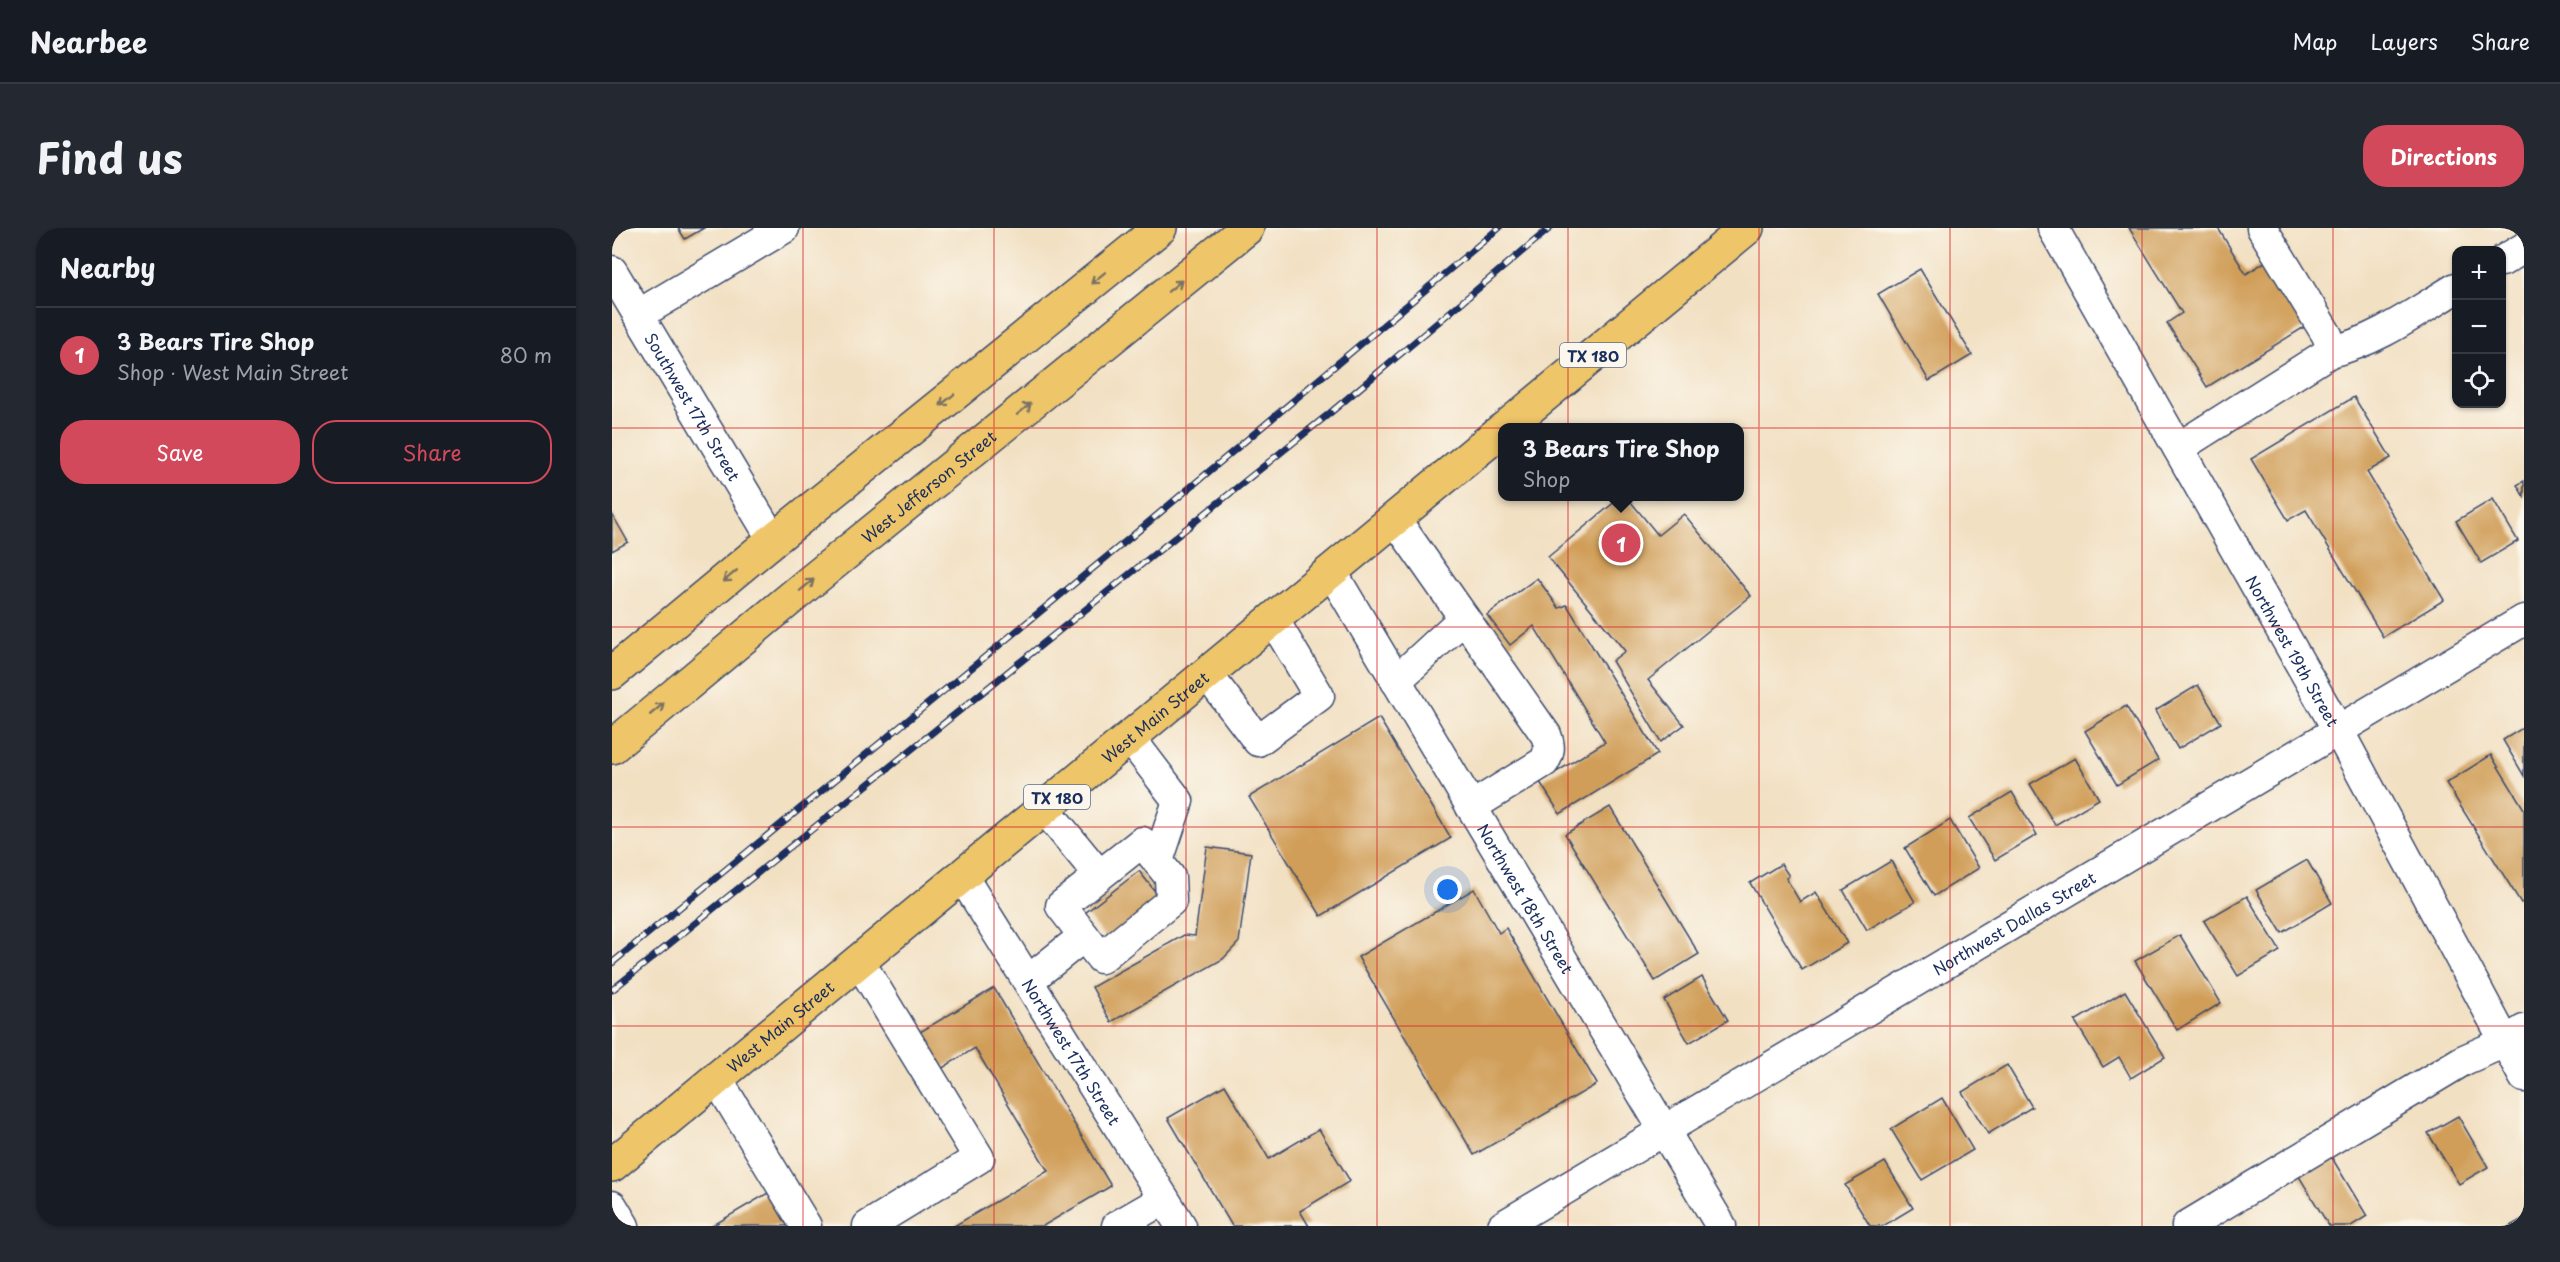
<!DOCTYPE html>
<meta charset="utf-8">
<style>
body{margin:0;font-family:"Playpen Sans",sans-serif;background:#242831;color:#f1f3f6}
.controls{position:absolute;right:18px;top:18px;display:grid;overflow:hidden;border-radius:12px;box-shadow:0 2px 4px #0004}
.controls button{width:54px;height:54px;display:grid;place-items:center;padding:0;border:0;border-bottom:2px solid #363941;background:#171b24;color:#f1f3f6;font:30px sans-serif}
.you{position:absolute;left:836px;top:662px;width:21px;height:21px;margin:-15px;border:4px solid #fff;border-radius:50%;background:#1a73e8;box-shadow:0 0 0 9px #1a73e833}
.badge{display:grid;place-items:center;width:39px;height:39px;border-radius:50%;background:#d1495b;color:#fff;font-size:20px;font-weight:700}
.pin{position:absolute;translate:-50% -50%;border:3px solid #fff;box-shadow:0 2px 6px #0006}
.popup{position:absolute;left:886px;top:195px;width:246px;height:78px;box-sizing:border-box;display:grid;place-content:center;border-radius:12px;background:#171b24;filter:drop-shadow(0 2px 4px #0005);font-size:20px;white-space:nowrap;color:#9ea1a6}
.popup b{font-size:22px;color:#f1f3f6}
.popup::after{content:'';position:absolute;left:50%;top:100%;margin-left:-12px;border:12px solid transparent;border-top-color:#171b24}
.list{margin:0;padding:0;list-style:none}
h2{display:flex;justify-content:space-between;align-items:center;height:78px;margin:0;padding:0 24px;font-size:26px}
h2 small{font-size:20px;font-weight:400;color:#9ea1a6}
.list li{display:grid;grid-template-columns:39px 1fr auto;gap:18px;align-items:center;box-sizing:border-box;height:96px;padding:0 24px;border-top:2px solid #363941}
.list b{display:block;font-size:22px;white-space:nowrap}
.list p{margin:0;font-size:20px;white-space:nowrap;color:#9ea1a6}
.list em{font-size:20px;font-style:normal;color:#9ea1a6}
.actions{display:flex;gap:12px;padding:18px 24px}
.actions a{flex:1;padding:14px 0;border:2px solid #d1495b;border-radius:24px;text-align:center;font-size:21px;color:#d1495b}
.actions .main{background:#d1495b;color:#fff}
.icon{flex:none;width:33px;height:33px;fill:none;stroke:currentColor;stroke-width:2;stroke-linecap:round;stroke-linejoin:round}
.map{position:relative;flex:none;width:1912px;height:998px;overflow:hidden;border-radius:24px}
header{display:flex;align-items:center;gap:36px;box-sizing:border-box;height:84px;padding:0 30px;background:#171b24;border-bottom:2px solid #363941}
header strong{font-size:28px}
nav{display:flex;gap:33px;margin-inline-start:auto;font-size:21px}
.intro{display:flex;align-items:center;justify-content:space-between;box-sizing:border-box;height:144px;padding:0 36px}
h1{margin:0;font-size:42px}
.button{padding:15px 27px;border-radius:24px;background:#d1495b;color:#fff;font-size:21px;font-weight:700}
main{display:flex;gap:36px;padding:0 36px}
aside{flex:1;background:#171b24;border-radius:24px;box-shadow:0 2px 4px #0004}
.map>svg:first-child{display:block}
</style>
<header>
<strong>Nearbee</strong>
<nav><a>Map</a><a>Layers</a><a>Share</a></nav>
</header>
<div class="intro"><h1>Find us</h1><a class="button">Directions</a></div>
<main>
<aside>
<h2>Nearby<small></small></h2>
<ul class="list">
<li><span class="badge">1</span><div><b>3 Bears Tire Shop</b><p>Shop · West Main Street</p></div><em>80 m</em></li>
</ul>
<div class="actions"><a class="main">Save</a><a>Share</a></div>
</aside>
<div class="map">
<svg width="1912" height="998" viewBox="0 0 1912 998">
<rect width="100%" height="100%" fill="#fbf7ec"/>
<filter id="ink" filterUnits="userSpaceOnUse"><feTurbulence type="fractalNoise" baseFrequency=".0167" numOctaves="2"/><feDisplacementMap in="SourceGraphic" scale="12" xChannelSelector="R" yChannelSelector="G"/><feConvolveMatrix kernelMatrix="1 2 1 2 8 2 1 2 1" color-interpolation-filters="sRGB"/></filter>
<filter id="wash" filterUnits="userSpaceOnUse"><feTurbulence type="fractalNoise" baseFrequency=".008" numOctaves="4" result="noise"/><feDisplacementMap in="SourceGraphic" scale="24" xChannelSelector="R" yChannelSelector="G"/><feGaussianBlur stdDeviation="1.35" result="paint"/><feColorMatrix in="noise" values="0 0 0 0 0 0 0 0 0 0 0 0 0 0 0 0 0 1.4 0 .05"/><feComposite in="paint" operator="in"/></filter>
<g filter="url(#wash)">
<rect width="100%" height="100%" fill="#f2e0c3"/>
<g id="blocks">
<g fill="#d09e58">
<polygon points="66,0 92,0 73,11"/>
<polygon points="1517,0 1606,0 1634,46 1659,30 1699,95 1595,159 1555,95 1570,85"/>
<polygon points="1308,41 1360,127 1317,153 1266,66"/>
<polygon points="1742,169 1779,230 1755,244 1832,372 1771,409 1694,282 1676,292 1639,231"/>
<polygon points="1912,253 1912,269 1905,257"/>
<polygon points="1010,268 1014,268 1046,307 1072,286 1139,368 1036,452 1072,497 1049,514 1000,433 1013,423 936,329"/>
<polygon points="1881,271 1906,313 1869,335 1844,293"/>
<polygon points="0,286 16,314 0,323"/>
<polygon points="925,350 947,380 955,377 1046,526 948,586 928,554 993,514 922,398 898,417 875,387"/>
<polygon points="1586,457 1609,495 1566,521 1543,483"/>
<polygon points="1514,478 1546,532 1505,557 1473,503"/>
<polygon points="767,490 839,610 709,688 637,569"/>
<polygon points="1912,499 1912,548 1891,512"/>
<polygon points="1879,527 1912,581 1912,673 1909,675 1834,555"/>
<polygon points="1463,530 1487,571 1443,597 1418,556"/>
<polygon points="1400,564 1425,607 1383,632 1357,590"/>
<polygon points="998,579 1087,726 1043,753 953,606"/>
<polygon points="1338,592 1367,640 1322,668 1293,620"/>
<polygon points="595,619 639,625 627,714 611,731 499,794 480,759 572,707 583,708"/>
<polygon points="1695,632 1720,675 1670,705 1644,662"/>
<polygon points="1279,633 1303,674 1255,702 1231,662"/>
<polygon points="1169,636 1177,648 1174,650 1188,674 1204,664 1235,715 1190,742 1138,655"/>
<polygon points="527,643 549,671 496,714 473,685"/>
<polygon points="862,661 887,705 894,700 985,856 862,927 746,729"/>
<polygon points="1635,668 1668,723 1626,748 1592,693"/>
<polygon points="1568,707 1609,775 1565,802 1523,733"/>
<polygon points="1090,749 1116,792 1077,815 1052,772"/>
<polygon points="382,760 499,958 431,998 342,998 436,943 363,820 329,841 308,804"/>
<polygon points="1513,763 1553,829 1519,850 1507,829 1491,839 1463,793"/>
<polygon points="1395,837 1420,879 1376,906 1350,864"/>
<polygon points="613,857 657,931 707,901 738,953 688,983 697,998 620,998 556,890"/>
<polygon points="1330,870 1361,922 1310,952 1279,901"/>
<polygon points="1846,888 1876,939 1847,956 1816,905"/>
<polygon points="1717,925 1755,988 1739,998 1717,998 1685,945"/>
<polygon points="1273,934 1301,980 1271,998 1258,998 1233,957"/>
<polygon points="156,965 176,998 100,998"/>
<polygon points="1912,990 1912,998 1898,998"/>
</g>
</g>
</g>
<g filter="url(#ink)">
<use href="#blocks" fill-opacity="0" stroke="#3b4a6d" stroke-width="1.5"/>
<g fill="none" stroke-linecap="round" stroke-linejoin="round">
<g stroke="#3b4a6d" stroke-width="33">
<g id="minor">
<path id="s1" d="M 1441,0 L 1726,502 L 1912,849"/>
<polyline points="1890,33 1912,20"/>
<path id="s2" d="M 0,43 L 161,312"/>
<polyline points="26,87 172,0"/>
<path d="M 1718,124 C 1765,113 1804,84 1844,60"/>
<polyline points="1566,220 1718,124 1719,118 1715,107 1650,0"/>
<path d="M 783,291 L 934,507 C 938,518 938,524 932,534 L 859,579"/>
<path id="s3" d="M 719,343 L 1109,998"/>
<polyline points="595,446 646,513 707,468 661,391"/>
<polyline points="784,453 852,390"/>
<polyline points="518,510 566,573 546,633"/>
<polyline points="432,580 487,647"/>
<polygon points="530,614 558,649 559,673 489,730 449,678"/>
<path id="s4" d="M 350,648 L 569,998"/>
<polyline points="247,733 367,930 256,998"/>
<polyline points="417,752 472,708"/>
<polyline points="105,851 194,998"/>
<polyline points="0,978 12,998"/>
<polyline points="505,998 552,971"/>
<path id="s5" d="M 891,998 L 1912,392"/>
<polyline points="1575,998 1852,832 1893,814 1912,802"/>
</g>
</g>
<g stroke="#3b4a6d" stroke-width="36">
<g id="major">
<polyline points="893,200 1135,0"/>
<polyline points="0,445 161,312 548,0"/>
<path id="s6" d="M 0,519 L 197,355 L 635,0"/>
<path id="s7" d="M 0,937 L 890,202"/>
</g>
</g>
<use href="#minor" stroke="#fff" stroke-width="30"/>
<use href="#major" stroke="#eec569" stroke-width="33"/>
<g stroke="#1b2f5e" stroke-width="7">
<g id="rail">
<polyline points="0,735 519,309 887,0"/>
<polyline points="0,762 718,185 938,0"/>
</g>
</g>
<use href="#rail" stroke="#fbf7ec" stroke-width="4.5" stroke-dasharray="14" stroke-linecap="butt"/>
</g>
<defs><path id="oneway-shaft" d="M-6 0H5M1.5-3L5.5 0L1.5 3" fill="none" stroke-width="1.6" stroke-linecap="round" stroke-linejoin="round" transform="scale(1.5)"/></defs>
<g stroke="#7a7263">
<use href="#oneway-shaft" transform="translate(486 50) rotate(141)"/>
<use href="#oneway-shaft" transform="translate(563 58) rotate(-39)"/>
<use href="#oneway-shaft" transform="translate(335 172) rotate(141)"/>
<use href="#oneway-shaft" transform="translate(412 181) rotate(-39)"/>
<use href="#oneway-shaft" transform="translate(118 348) rotate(140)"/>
<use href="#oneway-shaft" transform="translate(195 357) rotate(-39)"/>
<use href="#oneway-shaft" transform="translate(45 481) rotate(-40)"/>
</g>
</g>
<path fill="none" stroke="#d62828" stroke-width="1.5" stroke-opacity="0.55" d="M 191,0 L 191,998M 382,0 L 382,998M 574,0 L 574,998M 765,0 L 765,998M 956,0 L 956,998M 1147,0 L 1147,998M 1338,0 L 1338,998M 1530,0 L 1530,998M 1721,0 L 1721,998M 0,200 L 1912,200M 0,399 L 1912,399M 0,599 L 1912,599M 0,798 L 1912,798"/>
<g text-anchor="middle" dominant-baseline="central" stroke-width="4.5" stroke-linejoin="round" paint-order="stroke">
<g fill="#fbf7ec" stroke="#5e6b89" stroke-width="1.5">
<rect x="948" y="115" width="66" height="24" rx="4.5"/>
<rect x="412" y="557" width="66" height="24" rx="4.5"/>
</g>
<g font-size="15" font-weight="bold" fill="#1b2f5e">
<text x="981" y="127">TX 180</text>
<text x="445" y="569">TX 180</text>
</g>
<g font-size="16" fill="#1b2f5e" stroke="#fbf7ec">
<text stroke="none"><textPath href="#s2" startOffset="158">Southwest 17th Street</textPath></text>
<text stroke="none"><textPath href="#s6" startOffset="410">West Jefferson Street</textPath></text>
<text stroke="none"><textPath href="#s1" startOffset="486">Northwest 19th Street</textPath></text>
<text stroke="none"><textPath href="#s7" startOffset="704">West Main Street</textPath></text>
<text stroke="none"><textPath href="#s3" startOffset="381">Northwest 18th Street</textPath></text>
<text stroke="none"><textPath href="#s5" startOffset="594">Northwest Dallas Street</textPath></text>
<text stroke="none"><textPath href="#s7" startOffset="218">West Main Street</textPath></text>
<text stroke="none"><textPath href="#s4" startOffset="207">Northwest 17th Street</textPath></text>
</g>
</g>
</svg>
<div class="controls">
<button>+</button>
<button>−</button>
<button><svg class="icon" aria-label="locate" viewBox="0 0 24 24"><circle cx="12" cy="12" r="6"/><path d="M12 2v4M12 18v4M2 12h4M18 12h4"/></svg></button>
</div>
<div class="you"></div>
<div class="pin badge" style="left:1009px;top:315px">1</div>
<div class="popup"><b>3 Bears Tire Shop</b>Shop</div>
</div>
</main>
